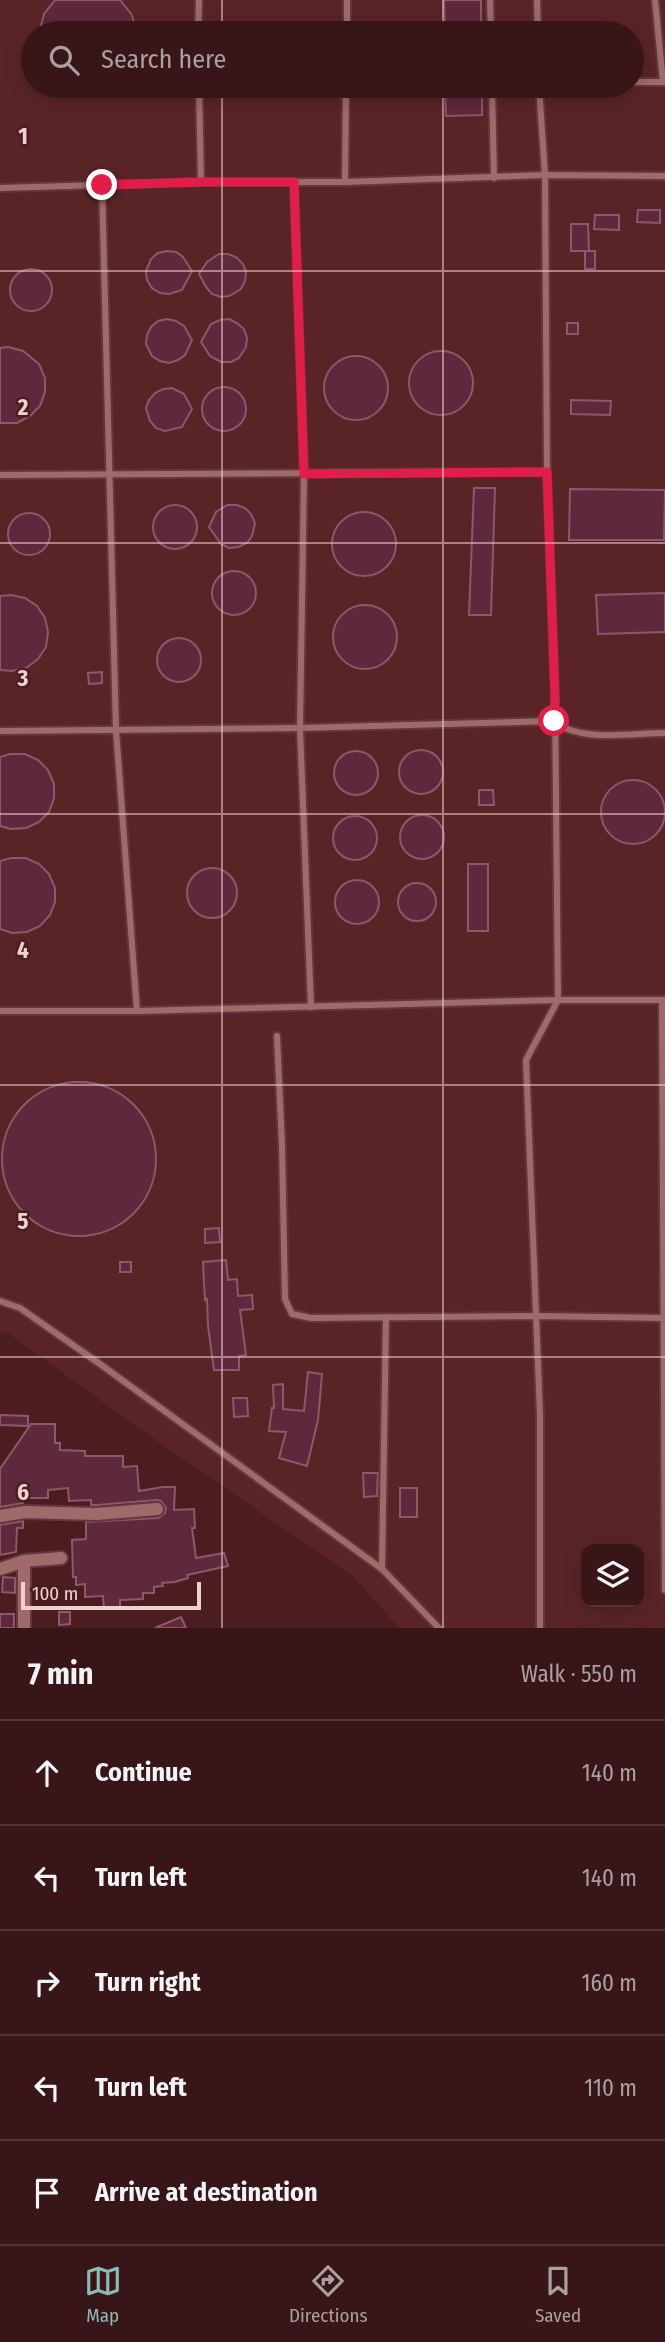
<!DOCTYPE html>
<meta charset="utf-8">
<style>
body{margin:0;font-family:"Fira Sans Condensed",sans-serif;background:#3f1f21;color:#f1f3f6}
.controls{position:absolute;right:21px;bottom:21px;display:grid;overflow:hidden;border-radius:14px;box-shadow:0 4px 18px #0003}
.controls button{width:63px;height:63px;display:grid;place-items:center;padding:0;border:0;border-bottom:2px solid #523537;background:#381618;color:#f1f3f6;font:35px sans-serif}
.scale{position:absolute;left:21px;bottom:18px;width:180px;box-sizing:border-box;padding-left:7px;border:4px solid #efd0d0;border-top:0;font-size:19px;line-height:24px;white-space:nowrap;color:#efd0d0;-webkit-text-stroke:5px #4b1d20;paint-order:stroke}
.stop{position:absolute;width:21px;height:21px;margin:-16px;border:5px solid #e11d48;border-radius:50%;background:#fff}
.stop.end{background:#e11d48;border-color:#fff;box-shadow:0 2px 7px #0008}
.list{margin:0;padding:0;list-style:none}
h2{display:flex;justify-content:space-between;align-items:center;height:91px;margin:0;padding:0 28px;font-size:30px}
h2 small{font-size:23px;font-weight:400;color:#ab9fa2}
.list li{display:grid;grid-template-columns:46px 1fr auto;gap:21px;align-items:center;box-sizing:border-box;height:105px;padding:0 28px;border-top:2px solid #523537}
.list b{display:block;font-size:26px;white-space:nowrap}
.list em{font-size:23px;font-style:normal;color:#ab9fa2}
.icon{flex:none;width:38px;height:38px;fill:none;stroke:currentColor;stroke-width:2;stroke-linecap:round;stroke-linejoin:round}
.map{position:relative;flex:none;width:665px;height:1628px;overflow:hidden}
.search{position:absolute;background:#381618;box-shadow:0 4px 18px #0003;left:21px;right:21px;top:21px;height:77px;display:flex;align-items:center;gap:18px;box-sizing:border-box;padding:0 24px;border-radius:38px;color:#ab9fa2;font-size:26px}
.sheet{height:616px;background:#381618}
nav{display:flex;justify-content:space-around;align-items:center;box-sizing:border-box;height:98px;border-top:2px solid #523537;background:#381618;font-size:19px;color:#ab9fa2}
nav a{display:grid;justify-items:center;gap:4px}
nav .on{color:#8bbbb9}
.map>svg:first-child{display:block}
</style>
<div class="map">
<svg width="665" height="1628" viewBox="0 0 665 1628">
<rect width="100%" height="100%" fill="#4b1d20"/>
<path fill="#5a2427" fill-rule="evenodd" d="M 0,0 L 665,0 L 665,1628 L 399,1628 L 354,1577 L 137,1427 L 8,1333 L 0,1332 ZM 33,33 L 632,33 L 632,86 L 33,86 ZM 586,1549 L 639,1549 L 639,1602 L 586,1602 Z"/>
<g fill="#5f283c" stroke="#8b5969" stroke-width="2">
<polygon points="55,0 120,0 132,15 136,33 39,33 44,14"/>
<polygon points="444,0 481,0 481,33 445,33"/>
<polygon points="445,86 482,86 482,115 446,116"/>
<polygon points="638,210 660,210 660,223 637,222"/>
<polygon points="595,215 619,215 619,230 594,229"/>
<polygon points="571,224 588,224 589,251 571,251"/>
<polygon points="167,251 176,252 183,257 192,271 182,290 169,294 160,293 152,288 147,280 146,271 151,259 158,253"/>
<rect x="585" y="251" width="10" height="18"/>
<polygon points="219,254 228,254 236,257 243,264 246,272 245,281 241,289 229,296 221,297 212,294 206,287 199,274 207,262"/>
<circle cx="31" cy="290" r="21"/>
<polygon points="167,319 176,321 184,326 192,340 185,355 178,360 169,363 160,361 152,356 146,344 147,335 151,327 158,321"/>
<polygon points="229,319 237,323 244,329 247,338 246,347 239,358 231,362 221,362 210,356 201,342 211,324 220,320"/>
<rect x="567" y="323" width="11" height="11"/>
<polygon points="8,347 23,351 39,364 45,378 45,392 40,406 30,416 17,423 0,423 0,348"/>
<circle cx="441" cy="383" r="32"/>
<circle cx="356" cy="388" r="32"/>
<circle cx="224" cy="409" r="22"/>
<polygon points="172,388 184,394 192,409 182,427 165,431 156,428 150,421 146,408 149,400 155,393 163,389"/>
<polygon points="571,400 611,401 610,415 571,414"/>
<polygon points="474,488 495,488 491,615 469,615"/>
<polygon points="570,489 665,490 664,540 569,540"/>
<polygon points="227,505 237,505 245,508 251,514 255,523 252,536 247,543 238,547 229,548 221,544 209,527 216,512"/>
<circle cx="175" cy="527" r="22"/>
<circle cx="364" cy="544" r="32"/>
<circle cx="29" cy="534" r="21"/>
<circle cx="234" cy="593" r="22"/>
<polygon points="665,593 665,632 598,634 596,595"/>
<polygon points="11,595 25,598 37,606 45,618 48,632 46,647 38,659 26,668 12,671 0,670 0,596"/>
<circle cx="365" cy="637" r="32"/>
<circle cx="179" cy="660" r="22"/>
<polygon points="102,672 102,683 89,684 88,673"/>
<circle cx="421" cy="772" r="22"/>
<circle cx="356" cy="773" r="22"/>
<polygon points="10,754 25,754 38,760 48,770 54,784 54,798 49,812 39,822 26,828 11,829 0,826 0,757"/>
<circle cx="633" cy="812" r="32"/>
<polygon points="479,790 493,790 494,805 479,805"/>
<circle cx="422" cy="837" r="22"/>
<circle cx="355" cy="838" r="22"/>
<polygon points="11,858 26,858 39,864 49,874 55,888 55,902 50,915 40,926 27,932 12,933 0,929 0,861"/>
<rect x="468" y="864" width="20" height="67"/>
<circle cx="212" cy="893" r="25"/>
<circle cx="357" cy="902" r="22"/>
<circle cx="417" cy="902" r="19"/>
<circle cx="79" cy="1159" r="77"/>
<polygon points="219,1228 220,1242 205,1243 205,1229"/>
<polygon points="226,1260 228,1280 237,1279 238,1296 252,1295 253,1309 240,1310 246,1355 239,1356 239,1370 214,1370 208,1326 207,1299 205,1300 204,1283 203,1262"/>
<rect x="120" y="1262" width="11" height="10"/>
<polygon points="308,1372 322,1374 318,1420 307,1466 279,1458 286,1432 269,1431 272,1408 274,1408 273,1385 283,1384 283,1409 304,1411"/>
<polygon points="233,1398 247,1398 248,1416 234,1417"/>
<polygon points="0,1415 28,1416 28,1426 0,1425"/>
<polygon points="31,1424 55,1424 55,1443 60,1443 60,1450 85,1451 85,1456 123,1456 123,1467 137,1466 139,1491 163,1487 175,1487 174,1510 194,1509 195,1528 192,1528 196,1558 224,1553 228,1566 187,1575 188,1578 175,1582 162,1583 163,1586 154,1587 154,1593 143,1593 143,1599 120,1600 120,1607 104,1609 103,1596 85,1597 85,1584 76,1585 76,1577 73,1577 72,1540 86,1539 86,1522 158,1518 165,1513 166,1508 161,1501 157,1500 97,1505 91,1505 91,1500 69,1501 68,1488 48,1490 48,1498 23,1498 23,1503 0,1507 0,1469"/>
<polygon points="363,1473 378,1473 377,1496 364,1497"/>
<rect x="400" y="1488" width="17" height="29"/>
<polygon points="23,1521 23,1528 17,1528 16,1552 0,1555 0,1525"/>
<polygon points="3,1577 15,1578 15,1593 2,1592"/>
<polygon points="59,1612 70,1612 70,1624 59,1625"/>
<rect x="0" y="1614" width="14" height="14"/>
<polygon points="181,1617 186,1628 155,1628"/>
</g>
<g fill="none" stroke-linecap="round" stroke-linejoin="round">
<g stroke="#61393d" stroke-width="10">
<g id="lane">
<polyline points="490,0 491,33"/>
<polyline points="537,0 538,33"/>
<polyline points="655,0 663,82"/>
<polyline points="198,33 199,0"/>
<polyline points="347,33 347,0"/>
<polyline points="632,82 665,82"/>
<polyline points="199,86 201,182"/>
<polyline points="492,86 494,178"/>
<polyline points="294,182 304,474 300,728 311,1007"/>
<polyline points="345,182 346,86"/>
<polyline points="102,185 116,730 137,1011"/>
<polyline points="0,188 201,182 345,182 545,175 539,86"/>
<polyline points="0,475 547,472"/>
<path d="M 0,731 L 300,728 L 553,721 C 581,743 631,733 665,733"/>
<polyline points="662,1001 665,1590"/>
<polyline points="0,1011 137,1011 558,1000 665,1000"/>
<polyline points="277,1036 282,1145 285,1299 292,1314 311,1318 536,1316 665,1318"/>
<polyline points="0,1301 20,1308 100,1364 382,1569 439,1628"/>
<polyline points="382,1569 386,1317"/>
<polyline points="540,1628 540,1415 526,1060 558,1000 555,697 547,472 545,175 665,176"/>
</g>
</g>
<g stroke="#61393d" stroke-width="16">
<g id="street">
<polyline points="0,1516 25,1512 97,1514 157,1509"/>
<polyline points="0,1569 24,1561 61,1558"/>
<polyline points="24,1628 24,1561"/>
</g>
</g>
<use href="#lane" stroke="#a06a6a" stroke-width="6"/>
<use href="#street" stroke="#a06a6a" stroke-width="12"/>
</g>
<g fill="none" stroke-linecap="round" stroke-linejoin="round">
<polyline stroke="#e11d48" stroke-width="9" points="102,185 201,182 294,182 304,474 547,472 555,697 554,721"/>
</g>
<path fill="none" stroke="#efd0d0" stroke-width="2" stroke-opacity="0.55" d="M 222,0 L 222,33M 443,0 L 443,33M 222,86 L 222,1628M 443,86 L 443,1628M 0,271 L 665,271M 0,543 L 665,543M 0,814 L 665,814M 0,1085 L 665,1085M 0,1357 L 665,1357"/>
<g font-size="23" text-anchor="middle" font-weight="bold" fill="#efd0d0" stroke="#4b1d20" stroke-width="5" stroke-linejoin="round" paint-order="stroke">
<text x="23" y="144">1</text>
<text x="23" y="415">2</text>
<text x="23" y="686">3</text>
<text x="23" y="958">4</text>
<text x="23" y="1229">5</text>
<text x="23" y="1500">6</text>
</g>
</svg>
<div class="controls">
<button><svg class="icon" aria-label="layers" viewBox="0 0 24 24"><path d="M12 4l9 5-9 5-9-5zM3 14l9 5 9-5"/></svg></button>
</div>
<div class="scale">100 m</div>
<div class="stop" style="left:554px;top:721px"></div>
<div class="stop end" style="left:102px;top:185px"></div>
<div class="search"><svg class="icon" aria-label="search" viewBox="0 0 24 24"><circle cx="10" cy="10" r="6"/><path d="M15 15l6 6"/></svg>Search here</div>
</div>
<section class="sheet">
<h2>7 min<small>Walk · 550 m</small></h2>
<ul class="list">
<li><svg class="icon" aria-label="ahead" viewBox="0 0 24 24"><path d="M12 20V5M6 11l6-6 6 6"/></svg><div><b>Continue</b></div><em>140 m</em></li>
<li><svg class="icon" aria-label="left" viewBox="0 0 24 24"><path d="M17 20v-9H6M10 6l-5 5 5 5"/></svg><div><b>Turn left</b></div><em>140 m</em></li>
<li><svg class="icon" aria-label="right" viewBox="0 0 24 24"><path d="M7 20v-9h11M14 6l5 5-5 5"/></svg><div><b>Turn right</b></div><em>160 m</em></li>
<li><svg class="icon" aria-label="left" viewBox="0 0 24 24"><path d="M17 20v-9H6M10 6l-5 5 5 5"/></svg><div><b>Turn left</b></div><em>110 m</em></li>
<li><svg class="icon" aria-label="arrive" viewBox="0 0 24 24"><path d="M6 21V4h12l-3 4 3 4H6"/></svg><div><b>Arrive at destination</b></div></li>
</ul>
</section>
<nav>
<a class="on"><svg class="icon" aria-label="map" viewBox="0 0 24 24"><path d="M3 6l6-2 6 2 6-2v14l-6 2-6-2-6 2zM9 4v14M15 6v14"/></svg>Map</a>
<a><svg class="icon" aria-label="directions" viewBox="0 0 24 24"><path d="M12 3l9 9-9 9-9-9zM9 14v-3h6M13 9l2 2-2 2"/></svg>Directions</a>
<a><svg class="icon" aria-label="saved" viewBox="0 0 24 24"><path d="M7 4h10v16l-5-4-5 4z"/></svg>Saved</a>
</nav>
